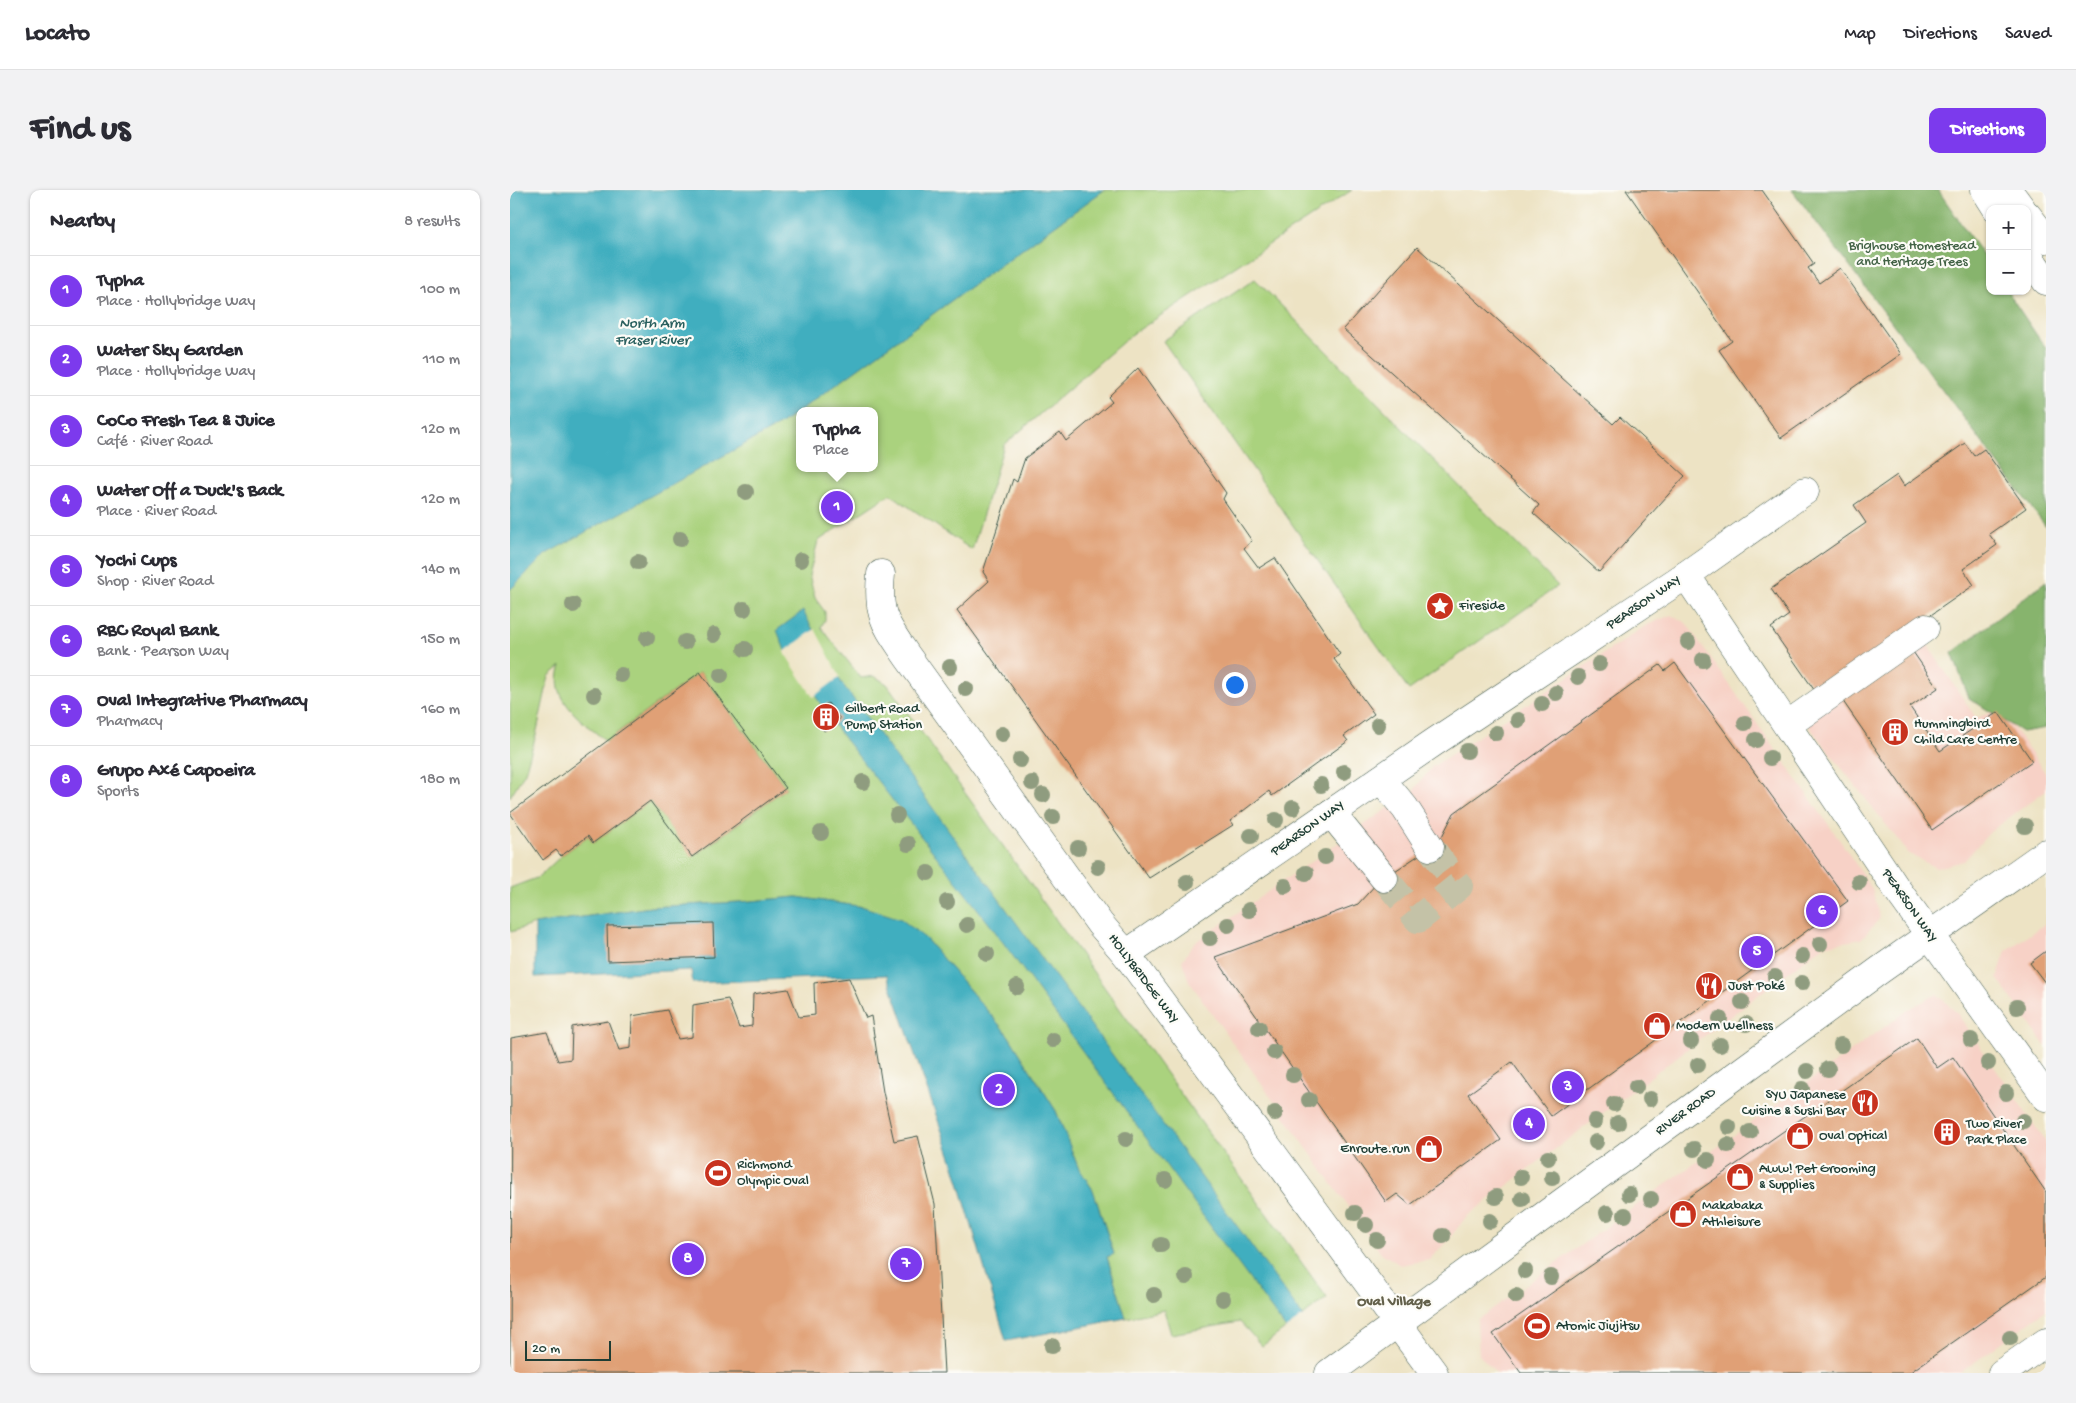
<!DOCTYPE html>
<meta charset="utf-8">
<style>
body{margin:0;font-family:"Gochi Hand",sans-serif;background:#f2f2f3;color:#2b2b33}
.controls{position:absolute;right:15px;top:15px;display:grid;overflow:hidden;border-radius:10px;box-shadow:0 1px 4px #0004}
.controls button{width:45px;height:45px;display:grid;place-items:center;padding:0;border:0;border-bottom:1px solid #e1e1e2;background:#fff;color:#2b2b33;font:25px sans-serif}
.scale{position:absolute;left:15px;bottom:12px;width:86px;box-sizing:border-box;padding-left:5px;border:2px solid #1f3d34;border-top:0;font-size:14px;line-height:18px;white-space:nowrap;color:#1f3d34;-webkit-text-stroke:4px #fdfcf7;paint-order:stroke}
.you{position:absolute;left:724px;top:494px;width:18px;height:18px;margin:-12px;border:4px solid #fff;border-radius:50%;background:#1a73e8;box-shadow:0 0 0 8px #1a73e833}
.badge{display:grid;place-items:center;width:32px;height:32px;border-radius:50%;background:#7c3aed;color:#fff;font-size:16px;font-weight:700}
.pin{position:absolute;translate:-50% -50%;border:2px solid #fff;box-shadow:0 1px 5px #0006}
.popup{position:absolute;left:286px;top:217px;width:82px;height:65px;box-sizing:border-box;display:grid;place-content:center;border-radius:10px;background:#fff;filter:drop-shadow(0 1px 4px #0005);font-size:16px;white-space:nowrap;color:#7c7c81}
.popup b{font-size:19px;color:#2b2b33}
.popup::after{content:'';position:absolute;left:50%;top:100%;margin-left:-10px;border:10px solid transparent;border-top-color:#fff}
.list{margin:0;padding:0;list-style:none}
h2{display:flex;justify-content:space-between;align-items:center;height:65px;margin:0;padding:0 20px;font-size:21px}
h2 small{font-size:16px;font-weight:400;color:#7c7c81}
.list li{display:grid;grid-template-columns:32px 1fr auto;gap:15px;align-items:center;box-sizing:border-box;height:70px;padding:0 20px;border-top:1px solid #e1e1e2}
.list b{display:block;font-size:19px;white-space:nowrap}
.list p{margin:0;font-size:16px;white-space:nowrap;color:#7c7c81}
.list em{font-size:16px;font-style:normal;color:#7c7c81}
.map{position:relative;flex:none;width:1536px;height:1183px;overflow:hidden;border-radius:10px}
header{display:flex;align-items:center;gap:30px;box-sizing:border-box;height:70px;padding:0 25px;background:#fff;border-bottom:1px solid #e1e1e2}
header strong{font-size:24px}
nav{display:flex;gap:28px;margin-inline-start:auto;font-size:18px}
.intro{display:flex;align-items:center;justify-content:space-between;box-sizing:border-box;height:120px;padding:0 30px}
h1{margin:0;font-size:35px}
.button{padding:12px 22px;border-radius:10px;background:#7c3aed;color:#fff;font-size:18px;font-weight:700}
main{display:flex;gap:30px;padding:0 30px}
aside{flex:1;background:#fff;border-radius:10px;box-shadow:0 1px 4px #0004}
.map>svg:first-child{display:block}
</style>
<header>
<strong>Locato</strong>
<nav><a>Map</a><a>Directions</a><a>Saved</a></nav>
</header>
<div class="intro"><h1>Find us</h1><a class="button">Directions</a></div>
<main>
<aside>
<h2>Nearby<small>8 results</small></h2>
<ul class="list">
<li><span class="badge">1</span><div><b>Typha</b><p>Place · Hollybridge Way</p></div><em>100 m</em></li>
<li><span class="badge">2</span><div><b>Water Sky Garden</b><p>Place · Hollybridge Way</p></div><em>110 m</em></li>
<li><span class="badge">3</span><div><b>CoCo Fresh Tea &amp; Juice</b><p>Café · River Road</p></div><em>120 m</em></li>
<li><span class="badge">4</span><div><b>Water Off a Duck's Back</b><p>Place · River Road</p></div><em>120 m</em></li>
<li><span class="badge">5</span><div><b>Yochi Cups</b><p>Shop · River Road</p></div><em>140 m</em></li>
<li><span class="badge">6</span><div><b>RBC Royal Bank</b><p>Bank · Pearson Way</p></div><em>150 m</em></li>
<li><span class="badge">7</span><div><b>Oval Integrative Pharmacy</b><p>Pharmacy</p></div><em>160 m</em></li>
<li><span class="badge">8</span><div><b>Grupo Axé Capoeira</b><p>Sports</p></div><em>180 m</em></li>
</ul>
</aside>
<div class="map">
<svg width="1536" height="1183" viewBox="0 0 1536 1183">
<rect width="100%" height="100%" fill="#fdfcf7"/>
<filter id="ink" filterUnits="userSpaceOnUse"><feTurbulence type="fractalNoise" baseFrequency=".02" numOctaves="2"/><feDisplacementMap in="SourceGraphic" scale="10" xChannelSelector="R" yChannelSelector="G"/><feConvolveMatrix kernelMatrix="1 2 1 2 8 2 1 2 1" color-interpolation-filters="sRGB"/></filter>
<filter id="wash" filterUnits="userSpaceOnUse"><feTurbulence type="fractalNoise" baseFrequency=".0096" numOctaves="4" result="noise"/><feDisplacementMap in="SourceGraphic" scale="20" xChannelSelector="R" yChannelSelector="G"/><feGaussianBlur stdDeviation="1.12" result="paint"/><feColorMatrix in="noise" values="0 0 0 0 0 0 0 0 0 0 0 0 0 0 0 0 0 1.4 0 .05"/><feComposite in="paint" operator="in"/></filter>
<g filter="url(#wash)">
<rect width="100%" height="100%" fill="#ede3c4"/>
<g fill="#f7d1c6">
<polygon points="1161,425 1176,433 1333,655 1362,699 1370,728 1351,749 1313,756 956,1027 939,1049 919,1070 890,1075 870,1062 679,791 672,771 684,753 903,601 922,577 1137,435"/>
<polygon points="1413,448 1466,528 1490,519 1536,584 1536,600 1480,642 1454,671 1426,678 1399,664 1294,530"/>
<polygon points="1536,733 1536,857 1487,788 1496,761"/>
<polygon points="1427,804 1447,823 1536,952 1536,1120 1450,1183 987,1183 969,1165 967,1130 1401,818"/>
</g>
<g fill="#aad27e" stroke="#648859" fill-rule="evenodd">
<path d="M 594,0 L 842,0 L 621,145 L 494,255 L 462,360 L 380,304 L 308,351 L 299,385 L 305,408 L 315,422 L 315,430 L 311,437 L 351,488 L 364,486 L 377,494 L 817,1108 L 752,1156 L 730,1132 L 661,1144 L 654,1120 L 616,1128 L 597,1067 L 604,1064 L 583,1000 L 568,977 L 546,921 L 498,845 L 416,749 L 354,717 L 287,707 L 230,712 L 141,717 L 25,734 L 1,742 L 0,740 L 0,698 L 29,687 L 51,666 L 78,646 L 83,653 L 140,611 L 183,667 L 276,598 L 190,482 L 96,551 C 73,532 38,509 51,476 L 39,486 L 26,545 L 15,582 L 0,607 L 0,382 L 271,234 ZM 290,221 L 364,221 L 364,278 L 290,278 Z"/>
<polygon points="745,89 1048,396 899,500 653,151"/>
</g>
<g fill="#87b46d" stroke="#537850">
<polygon points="1282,0 1428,0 1480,76 1480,101 1497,101 1536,159 1536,337"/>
<polygon points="1536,391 1536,538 1512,542 1459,508 1442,463"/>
</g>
<g fill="#41aebf" stroke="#30767a">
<polygon points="0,0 594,0 271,234 36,364 0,400"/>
<polygon points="293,421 331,492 834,1183 808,1183 481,736 327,539 274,458 267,440"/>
<polygon points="287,707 354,717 391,729 416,749 498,845 546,921 568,977 583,1000 604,1064 597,1067 616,1128 496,1151 444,976 377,785 183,793 181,780 25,787 25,734 141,717 230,712"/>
</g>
<g fill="#ede3c4">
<polygon points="305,439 330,487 303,507 274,462"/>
<polygon points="795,1125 836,1182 836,1183 805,1183 774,1140"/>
</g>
<g id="blocks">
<g fill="#e0a076">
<polygon points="1116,0 1252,0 1304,74 1298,78 1309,93 1330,78 1391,164 1271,248 1209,160 1222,151"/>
<polygon points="907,57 1103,234 1110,227 1175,286 1089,382 1023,323 1029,315 833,139"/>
<polygon points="628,178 716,303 713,309 742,351 734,358 749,378 765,368 830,464 824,469 864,524 834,546 838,551 762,606 759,601 720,631 723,635 639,688 447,420 479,391 473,382 503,289 507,292 515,268 550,242 556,251 602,212 598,207"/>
<polygon points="1455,253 1464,266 1474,259 1516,318 1479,344 1487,355 1453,379 1464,395 1307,504 1261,438 1279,425 1261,399 1356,333 1344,315 1387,285 1394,296"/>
<polygon points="1401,459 1428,498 1400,517 1430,561 1488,522 1522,571 1422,640 1330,507"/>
<polygon points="1165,473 1338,711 1041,926 1002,872 958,904 991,950 900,1015 887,1004 876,1012 705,767 848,714 868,692 929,652 944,623 1150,475 1155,481"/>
<polygon points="190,482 276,598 182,667 140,611 83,653 78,646 51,666 46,660 33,670 0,623"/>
<polygon points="318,513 330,529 314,541 302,524"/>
<polygon points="203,733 204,767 98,771 97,736"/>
<polygon points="1536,761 1536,794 1520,773"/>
<polygon points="339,788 356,828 361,826 373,902 384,951 408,946 425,1014 434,1183 0,1183 1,848 37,842 48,871 61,869 62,837 98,831 109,860 121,858 122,826 157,820 168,849 182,847 183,815 218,809 229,838 242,836 243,804 278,799 289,827 305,825 304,793"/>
<polygon points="1407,848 1427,878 1443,867 1536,1002 1536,1087 1399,1183 1011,1183 983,1144"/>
</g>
</g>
</g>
<g filter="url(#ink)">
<use href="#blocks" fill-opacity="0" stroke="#3e564a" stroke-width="1"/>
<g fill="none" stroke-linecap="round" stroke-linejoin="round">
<polyline stroke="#c4c2a7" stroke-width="28" stroke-dasharray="28 14" stroke-linecap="butt" points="874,688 908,729 949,696 920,657"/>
<g stroke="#3e564a" stroke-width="29">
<g id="minor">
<path d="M 371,384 C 367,426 375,433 397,466 L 590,734 L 616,764 L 924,1183"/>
<polyline points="1176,385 1386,698 1536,907"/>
<polyline points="1277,535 1415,438"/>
<polyline points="871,589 895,618 920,657"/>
<polyline points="821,623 874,688"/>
<polyline points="616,764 923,553 1176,385 1295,301"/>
<polyline points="819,1183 1370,780 1536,663"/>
<polyline points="1492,1183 1536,1152"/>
</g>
</g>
<g stroke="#3e564a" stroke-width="29">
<g id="major">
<polyline points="1475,0 1487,19"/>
<polyline points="1498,0 1512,19"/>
<polyline points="1517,25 1536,49"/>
<polyline points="1517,64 1536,91"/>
</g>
</g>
<use href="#minor" stroke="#fff" stroke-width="28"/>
<use href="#major" stroke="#fff" stroke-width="28"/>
</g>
<g fill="#8f9c7f">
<circle cx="236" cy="302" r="8"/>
<circle cx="170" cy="349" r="8"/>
<circle cx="291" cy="370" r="8"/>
<circle cx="128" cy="372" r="8"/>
<circle cx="63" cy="415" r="8"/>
<circle cx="234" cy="419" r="8"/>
<circle cx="204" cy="445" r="8"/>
<circle cx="137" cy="448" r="8"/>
<circle cx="175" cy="452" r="8"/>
<circle cx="1178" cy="452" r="8"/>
<circle cx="235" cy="459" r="8"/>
<circle cx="1193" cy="470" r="8"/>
<circle cx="1089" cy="474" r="8"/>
<circle cx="440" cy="477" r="8"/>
<circle cx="111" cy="485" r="8"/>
<circle cx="211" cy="485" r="8"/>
<circle cx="1068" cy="487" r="8"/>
<circle cx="456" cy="499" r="8"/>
<circle cx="1046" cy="503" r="8"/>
<circle cx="84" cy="505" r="8"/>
<circle cx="1032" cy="514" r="8"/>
<circle cx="1008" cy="530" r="8"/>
<circle cx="1235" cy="533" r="8"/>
<circle cx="868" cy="535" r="8"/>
<circle cx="986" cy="543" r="8"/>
<circle cx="492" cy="544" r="8"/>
<circle cx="1246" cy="550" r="8"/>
<circle cx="957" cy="561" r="8"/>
<circle cx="1260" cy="568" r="8"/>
<circle cx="510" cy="570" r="8"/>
<circle cx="834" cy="582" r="8"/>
<circle cx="353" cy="592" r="8"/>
<circle cx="522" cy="593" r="8"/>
<circle cx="811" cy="595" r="8"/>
<circle cx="533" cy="605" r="8"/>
<circle cx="783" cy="618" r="8"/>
<circle cx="387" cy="625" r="8"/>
<circle cx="543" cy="627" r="8"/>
<circle cx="766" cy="630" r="8"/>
<circle cx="1515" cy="636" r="8"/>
<circle cx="311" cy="643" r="8"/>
<circle cx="741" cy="646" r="8"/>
<circle cx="398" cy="654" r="8"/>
<circle cx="568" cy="658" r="8"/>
<circle cx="815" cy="667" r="8"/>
<circle cx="588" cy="677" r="8"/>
<circle cx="418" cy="683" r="8"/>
<circle cx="796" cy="683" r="8"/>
<circle cx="677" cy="692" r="8"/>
<circle cx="1349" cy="692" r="8"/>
<circle cx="775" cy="696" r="8"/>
<circle cx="437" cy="712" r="8"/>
<circle cx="739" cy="720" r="8"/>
<circle cx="457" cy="735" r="8"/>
<circle cx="718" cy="735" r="8"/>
<circle cx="700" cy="748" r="8"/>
<circle cx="1310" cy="754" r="8"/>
<circle cx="477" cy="764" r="8"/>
<circle cx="1292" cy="766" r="8"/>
<circle cx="1265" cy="787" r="8"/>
<circle cx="1292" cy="793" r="8"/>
<circle cx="507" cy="797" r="8"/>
<circle cx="1232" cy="812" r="8"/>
<circle cx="1507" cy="817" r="8"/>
<circle cx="1210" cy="829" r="8"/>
<circle cx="1236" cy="834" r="8"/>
<circle cx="749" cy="838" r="8"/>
<circle cx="543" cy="850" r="8"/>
<circle cx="1461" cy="850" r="8"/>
<circle cx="1181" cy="851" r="8"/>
<circle cx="1210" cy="855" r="8"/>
<circle cx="1331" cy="855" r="8"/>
<circle cx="764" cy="862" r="8"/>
<circle cx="1478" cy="873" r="8"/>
<circle cx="1188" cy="875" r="8"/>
<circle cx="1318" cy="879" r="8"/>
<circle cx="1297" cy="881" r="8"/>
<circle cx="783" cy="885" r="8"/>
<circle cx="1126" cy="897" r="8"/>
<circle cx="1292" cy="899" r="8"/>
<circle cx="1496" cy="903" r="8"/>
<circle cx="1140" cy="909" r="8"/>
<circle cx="799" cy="910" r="8"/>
<circle cx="1104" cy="914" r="8"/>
<circle cx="765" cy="923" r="8"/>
<circle cx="1085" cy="931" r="8"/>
<circle cx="1513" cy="931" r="8"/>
<circle cx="1108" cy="933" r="8"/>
<circle cx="1219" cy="937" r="8"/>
<circle cx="1240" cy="942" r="8"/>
<circle cx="616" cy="949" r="8"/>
<circle cx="1086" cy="952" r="8"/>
<circle cx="1218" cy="955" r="8"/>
<circle cx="1184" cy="959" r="8"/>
<circle cx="1038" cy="968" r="8"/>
<circle cx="1198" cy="970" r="8"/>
<circle cx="1011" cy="987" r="8"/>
<circle cx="1042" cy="988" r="8"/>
<circle cx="655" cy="990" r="8"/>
<circle cx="1119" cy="1004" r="8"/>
<circle cx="986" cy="1007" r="8"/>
<circle cx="1012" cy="1009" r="8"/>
<circle cx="1141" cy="1009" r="8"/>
<circle cx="845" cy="1023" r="8"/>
<circle cx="1097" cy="1023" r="8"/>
<circle cx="1115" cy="1025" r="8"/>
<circle cx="980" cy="1031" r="8"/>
<circle cx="856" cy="1035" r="8"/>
<circle cx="933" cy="1046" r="8"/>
<circle cx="867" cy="1050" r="8"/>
<circle cx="651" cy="1055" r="8"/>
<circle cx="1015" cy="1081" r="8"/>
<circle cx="676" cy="1087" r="8"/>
<circle cx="1041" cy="1087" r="8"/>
<circle cx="644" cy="1105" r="8"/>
<circle cx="1006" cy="1106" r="8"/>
<circle cx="713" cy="1109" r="8"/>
<circle cx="1500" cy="1148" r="8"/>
<circle cx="542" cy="1156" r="8"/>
</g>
</g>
<defs>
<g id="sight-disc" transform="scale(1.4375)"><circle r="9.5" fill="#c8321e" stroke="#fdfcf7"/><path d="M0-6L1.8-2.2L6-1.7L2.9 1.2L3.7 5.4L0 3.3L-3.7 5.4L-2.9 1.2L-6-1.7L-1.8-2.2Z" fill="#fff"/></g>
<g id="building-disc" transform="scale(1.4375)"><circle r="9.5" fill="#c8321e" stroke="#fdfcf7"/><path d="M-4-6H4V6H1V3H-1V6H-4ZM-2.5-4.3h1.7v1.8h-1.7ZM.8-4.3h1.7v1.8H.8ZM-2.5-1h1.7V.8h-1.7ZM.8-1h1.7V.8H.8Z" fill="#fff"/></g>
<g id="restaurant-disc" transform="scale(1.4375)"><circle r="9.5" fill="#c8321e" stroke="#fdfcf7"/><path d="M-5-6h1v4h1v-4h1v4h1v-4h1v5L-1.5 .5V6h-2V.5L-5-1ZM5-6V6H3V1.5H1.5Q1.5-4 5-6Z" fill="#fff"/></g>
<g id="shop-disc" transform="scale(1.4375)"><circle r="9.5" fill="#c8321e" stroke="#fdfcf7"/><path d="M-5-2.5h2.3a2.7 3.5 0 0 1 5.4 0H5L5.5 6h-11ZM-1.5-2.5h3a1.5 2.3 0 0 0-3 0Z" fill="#fff"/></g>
<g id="stadium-disc" transform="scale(1.4375)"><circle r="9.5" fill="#c8321e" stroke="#fdfcf7"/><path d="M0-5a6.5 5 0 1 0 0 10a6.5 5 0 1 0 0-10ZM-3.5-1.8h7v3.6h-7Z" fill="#fff"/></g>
</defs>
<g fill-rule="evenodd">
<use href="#sight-disc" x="930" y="416"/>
<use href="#building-disc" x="316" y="527"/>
<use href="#building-disc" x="1385" y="542"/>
<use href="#restaurant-disc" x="1199" y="796"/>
<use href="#shop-disc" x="1147" y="836"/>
<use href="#restaurant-disc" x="1355" y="913"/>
<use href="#building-disc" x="1437" y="942"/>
<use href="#shop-disc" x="1290" y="946"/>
<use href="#shop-disc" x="919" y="959"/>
<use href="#stadium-disc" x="208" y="983"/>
<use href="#shop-disc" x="1230" y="987"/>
<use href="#shop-disc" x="1173" y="1024"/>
<use href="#stadium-disc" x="1027" y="1136"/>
</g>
<g text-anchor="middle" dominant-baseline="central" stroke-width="4.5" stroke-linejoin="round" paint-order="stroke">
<g font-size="14" fill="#426246" stroke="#fdfcf7">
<text x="1402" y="56">Brighouse Homestead<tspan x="1402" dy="16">and Heritage Trees</tspan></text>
</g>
<g font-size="14" fill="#1f3d34" stroke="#fdfcf7">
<text transform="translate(1134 413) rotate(-34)">PEARSON WAY</text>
<text transform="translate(798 639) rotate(-35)">PEARSON WAY</text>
<text transform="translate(1399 716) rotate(55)">PEARSON WAY</text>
<text transform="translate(633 789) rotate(53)">HOLLYBRIDGE WAY</text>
<text transform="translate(1176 922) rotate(-36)">RIVER ROAD</text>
</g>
<g font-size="14" fill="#1f3d34" stroke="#fdfcf7" text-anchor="start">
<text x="949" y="416">Fireside</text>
<text x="335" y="519">Gilbert Road<tspan x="335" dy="16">Pump Station</tspan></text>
<text x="1404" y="534">Hummingbird<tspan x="1404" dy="16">Child Care Centre</tspan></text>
<text x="1218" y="796">Just Poké</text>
<text x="1166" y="836">Modern Wellness</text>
<text x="1336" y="905" text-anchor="end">SYU Japanese<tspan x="1336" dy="16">Cuisine &amp; Sushi Bar</tspan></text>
<text x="1456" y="934">Two River<tspan x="1456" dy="16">Park Place</tspan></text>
<text x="1309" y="946">Oval Optical</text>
<text x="900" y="959" text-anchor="end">Enroute.run</text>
<text x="227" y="975">Richmond<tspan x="227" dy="16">Olympic Oval</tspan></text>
<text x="1249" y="979">Aww! Pet Grooming<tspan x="1249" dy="16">&amp; Supplies</tspan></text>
<text x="1192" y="1016">Makabaka<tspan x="1192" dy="16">Athleisure</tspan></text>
<text x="1046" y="1136">Atomic Jiujitsu</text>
</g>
<g font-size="15" font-style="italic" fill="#295f5e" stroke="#fdfcf7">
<text x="142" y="134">North Arm<tspan x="142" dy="17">Fraser River</tspan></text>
</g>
<g font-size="15" font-weight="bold" fill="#63604b" stroke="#fdfcf7">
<text x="884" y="1112">Oval Village</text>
</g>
</g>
</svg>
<div class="controls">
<button>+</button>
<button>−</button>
</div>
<div class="scale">20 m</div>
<div class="you"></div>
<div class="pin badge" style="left:327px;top:317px">1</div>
<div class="popup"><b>Typha</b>Place</div>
<div class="pin badge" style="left:489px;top:900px">2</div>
<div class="pin badge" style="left:1058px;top:897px">3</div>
<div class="pin badge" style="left:1019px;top:934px">4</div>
<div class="pin badge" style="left:1247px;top:762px">5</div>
<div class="pin badge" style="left:1312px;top:721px">6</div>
<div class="pin badge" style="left:396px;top:1074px">7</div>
<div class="pin badge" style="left:178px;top:1069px">8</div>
</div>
</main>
